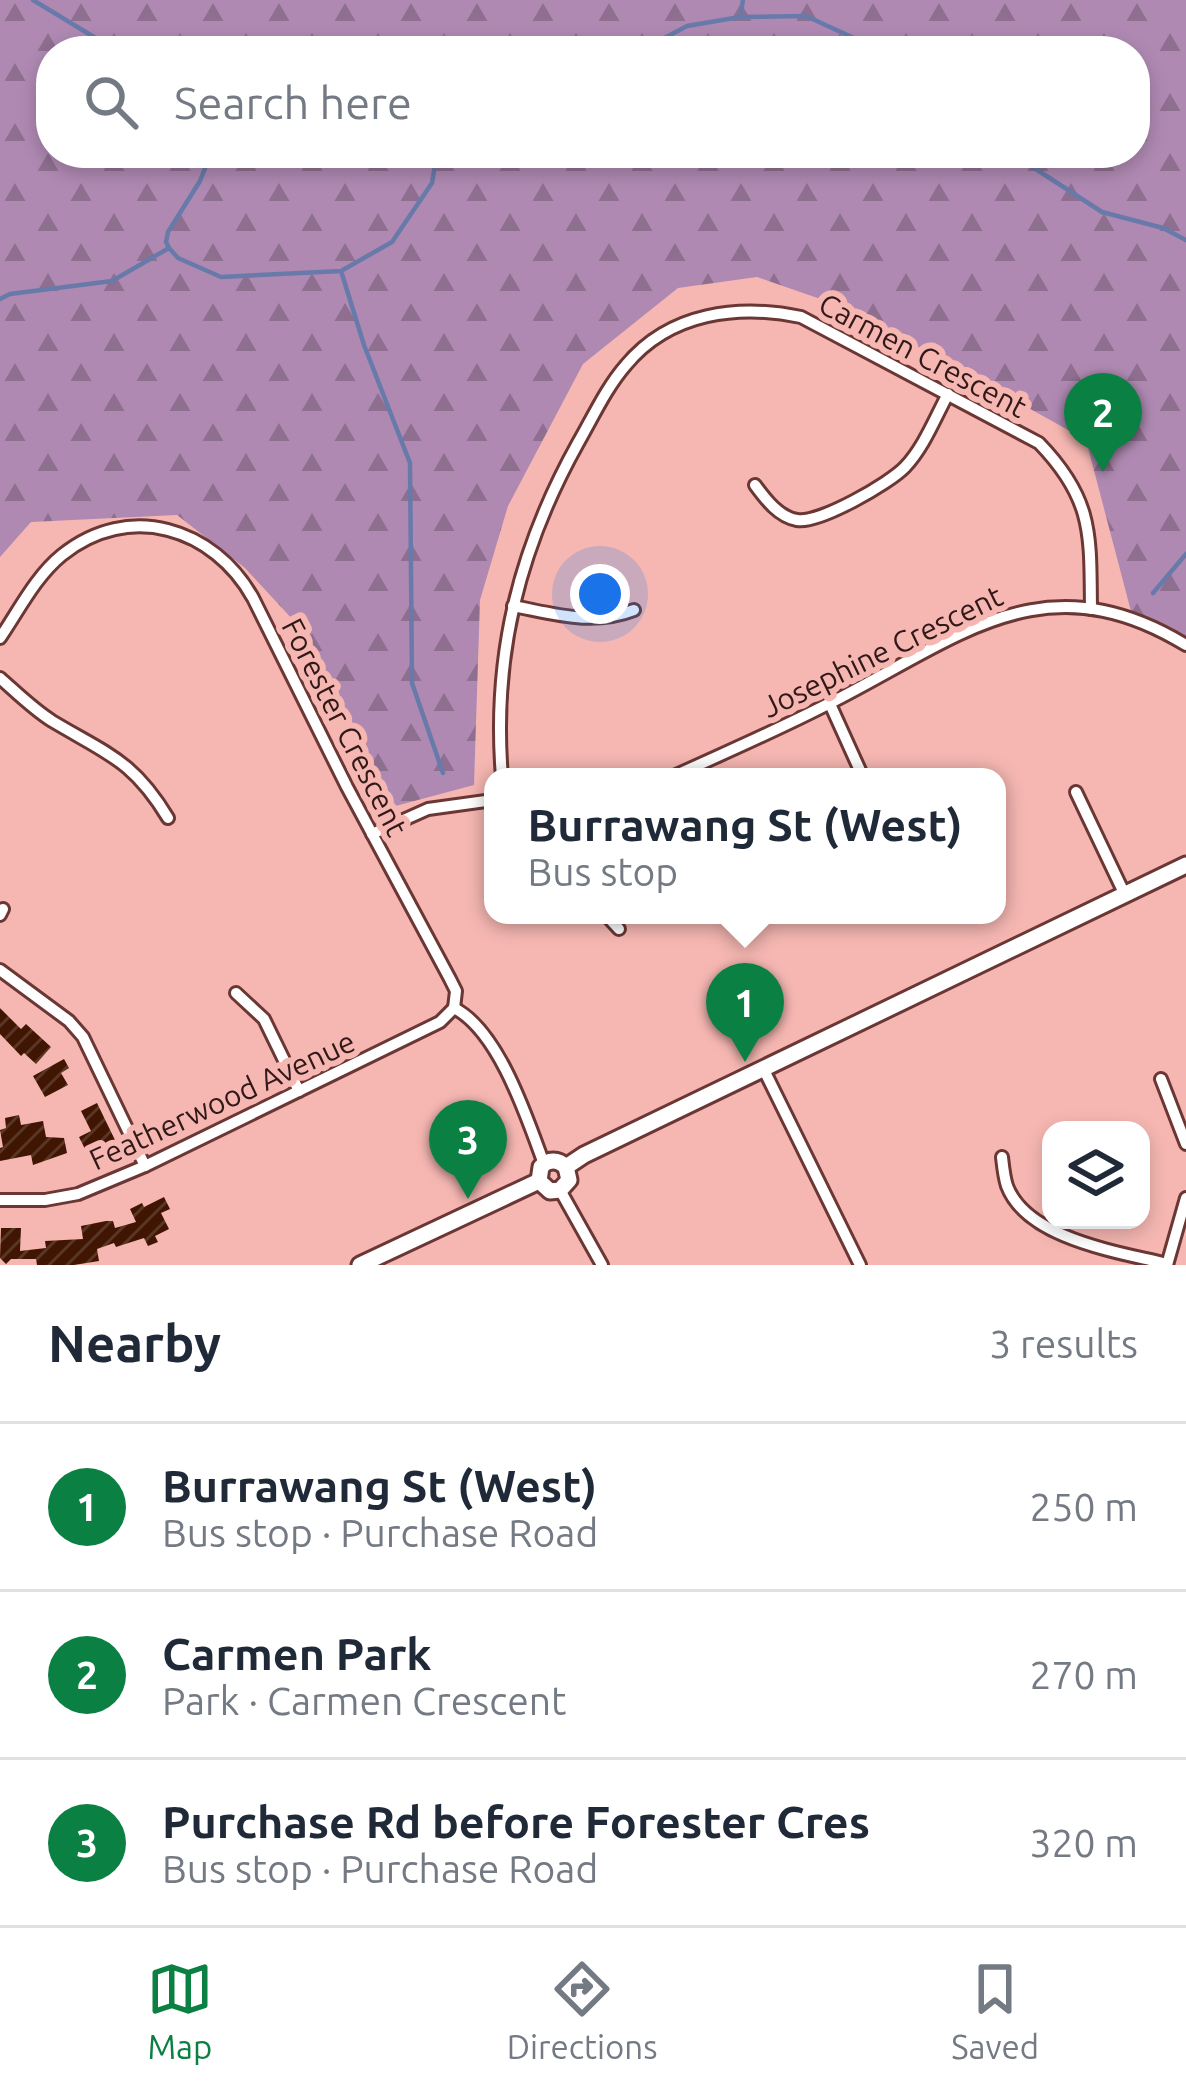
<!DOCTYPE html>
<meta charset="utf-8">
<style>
body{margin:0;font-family:Ubuntu,sans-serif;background:#f2f2f3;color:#1f2937}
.controls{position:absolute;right:36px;bottom:36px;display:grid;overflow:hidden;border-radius:24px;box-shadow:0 6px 18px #0003}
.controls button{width:108px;height:108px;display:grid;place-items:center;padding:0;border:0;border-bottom:3px solid #e0e1e3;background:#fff;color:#1f2937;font:60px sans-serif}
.you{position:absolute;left:600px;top:594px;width:42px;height:42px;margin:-30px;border:9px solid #fff;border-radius:50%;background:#1a73e8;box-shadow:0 0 0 18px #1a73e833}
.badge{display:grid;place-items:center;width:78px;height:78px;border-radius:50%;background:#0b8043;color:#fff;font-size:39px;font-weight:700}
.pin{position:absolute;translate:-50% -99px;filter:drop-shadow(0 3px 6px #0008)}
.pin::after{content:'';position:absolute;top:63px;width:42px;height:36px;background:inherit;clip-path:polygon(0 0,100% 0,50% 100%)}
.popup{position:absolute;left:484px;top:768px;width:522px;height:156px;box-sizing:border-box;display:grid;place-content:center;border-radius:24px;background:#fff;filter:drop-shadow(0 3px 9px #0005);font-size:39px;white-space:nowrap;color:#747a83}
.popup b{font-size:45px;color:#1f2937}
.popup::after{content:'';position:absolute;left:50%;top:100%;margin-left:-24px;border:24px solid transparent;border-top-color:#fff}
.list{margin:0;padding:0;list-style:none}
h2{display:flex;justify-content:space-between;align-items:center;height:156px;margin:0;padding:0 48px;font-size:51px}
h2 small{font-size:39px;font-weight:400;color:#747a83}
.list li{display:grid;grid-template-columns:78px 1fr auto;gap:36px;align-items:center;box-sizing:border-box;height:168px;padding:0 48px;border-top:3px solid #e0e1e3}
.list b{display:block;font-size:45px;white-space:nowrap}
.list p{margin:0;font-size:39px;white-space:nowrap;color:#747a83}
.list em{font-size:39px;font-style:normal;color:#747a83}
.icon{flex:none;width:66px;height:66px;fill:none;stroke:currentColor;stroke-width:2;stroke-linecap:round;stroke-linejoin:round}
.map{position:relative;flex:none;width:1186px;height:1265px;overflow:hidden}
.search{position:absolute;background:#fff;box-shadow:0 6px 18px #0003;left:36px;right:36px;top:36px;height:132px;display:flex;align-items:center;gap:30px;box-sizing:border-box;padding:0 42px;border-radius:48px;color:#747a83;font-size:45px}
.sheet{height:660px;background:#fff}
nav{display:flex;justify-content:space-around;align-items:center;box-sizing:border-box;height:168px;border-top:3px solid #e0e1e3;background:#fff;font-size:33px;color:#747a83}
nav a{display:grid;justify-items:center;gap:6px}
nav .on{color:#0b8043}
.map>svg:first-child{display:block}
</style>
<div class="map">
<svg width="1186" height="1265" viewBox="0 0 1186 1265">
<defs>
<pattern id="forest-firs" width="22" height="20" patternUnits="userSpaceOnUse" patternTransform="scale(3)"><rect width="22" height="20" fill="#af89b2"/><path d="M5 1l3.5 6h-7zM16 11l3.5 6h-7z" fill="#8f6f90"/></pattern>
<pattern id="building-hatch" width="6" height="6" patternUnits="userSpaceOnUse" patternTransform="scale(3)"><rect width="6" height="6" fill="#401501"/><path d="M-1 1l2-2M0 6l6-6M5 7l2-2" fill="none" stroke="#5a3626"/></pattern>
</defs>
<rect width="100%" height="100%" fill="#f6b7b2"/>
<path fill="url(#forest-firs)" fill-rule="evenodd" d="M 0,0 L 1186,0 L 1186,650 L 1133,619 L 1086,440 L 852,310 L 757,277 L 678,288 L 583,364 L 508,506 L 480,600 L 474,785 L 388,808 L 307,635 L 245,568 L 177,515 L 31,522 L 0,557 ZM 51,51 L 1135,51 L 1135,153 L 51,153 Z"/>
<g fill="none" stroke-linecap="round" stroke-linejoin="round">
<g stroke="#687aaa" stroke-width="4.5">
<polyline points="33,0 117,51"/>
<polyline points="740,17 743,0"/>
<polyline points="640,51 687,26 740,17 806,16 882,51"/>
<polyline points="1011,153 1102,212 1163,228 1186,240"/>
<polyline points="169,248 166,242 168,232 200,181 211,153"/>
<polyline points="342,274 364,345 410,463 412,683 443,773"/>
<polyline points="0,299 10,294 112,281 169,248 178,258 221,277 341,271 392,242 432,183 437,153"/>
<polyline points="1153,593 1186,554"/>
</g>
</g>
<g fill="url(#building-hatch)">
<polygon points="0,1008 21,1029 26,1024 51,1047 36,1064 24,1053 21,1056 0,1034"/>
<polygon points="64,1059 69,1068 61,1073 68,1085 45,1097 33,1076"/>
<polygon points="97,1103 115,1140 85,1149 79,1137 91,1131 81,1111"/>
<polygon points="19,1115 21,1125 43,1121 46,1137 64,1138 67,1153 33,1165 31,1155 0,1161 0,1148 3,1147 0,1130 6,1128 5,1118"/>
<polygon points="164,1197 170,1209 161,1213 169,1229 155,1236 158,1242 148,1246 144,1238 116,1247 114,1243 97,1249 99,1261 74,1265 37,1265 36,1259 11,1259 6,1264 0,1258 1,1228 21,1228 20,1251 46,1248 45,1241 83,1239 81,1226 106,1221 113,1221 115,1228 136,1222 130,1209 142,1203 144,1207"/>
</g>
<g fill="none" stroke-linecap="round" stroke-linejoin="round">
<g stroke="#6a3734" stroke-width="16">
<g id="street">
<path d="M 755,485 C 766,500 779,517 797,520 C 819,524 890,483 905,467 C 924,447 935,418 948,394"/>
<path d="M 513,606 C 555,614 592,626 634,610"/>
<path d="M 0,638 C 19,610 36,576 62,555 C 129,501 214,528 253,598 L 347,787 L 450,979 L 456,991 L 454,1008"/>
<path d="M 0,678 C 17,693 33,709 52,721 C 107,754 133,760 168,818"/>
<polyline points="830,704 863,777"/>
<path d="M 502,777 C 492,656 519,549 578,443 C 593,417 606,388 626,365 C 670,312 739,304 801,317 L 1039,443 C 1094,500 1090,535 1091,609"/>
<path d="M 672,777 C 724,753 778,730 830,703 C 957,639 1043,558 1186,645"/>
<polyline points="1076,792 1125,895"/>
<polyline points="372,834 428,809 493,800"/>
<polyline points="0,915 3,909"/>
<polyline points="606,915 619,929"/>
<polyline points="0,970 69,1021 83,1037 145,1166"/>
<polyline points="236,993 264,1019 299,1091"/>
<path d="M 454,1008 C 499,1031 527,1118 544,1164"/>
<polyline points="763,1068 860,1265"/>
<polyline points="1161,1079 1186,1144"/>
<path d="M 1002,1157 C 1003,1166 1004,1177 1007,1186 C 1027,1239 1119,1252 1167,1264"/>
<polyline points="560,1190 602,1265"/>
<polyline points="0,1200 45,1200 78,1194 145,1166 440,1022 454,1008"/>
<polyline points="1167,1265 1186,1198"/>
</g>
</g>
<g stroke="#6a3734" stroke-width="21">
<g id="secondary">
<polyline points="566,1167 584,1155 1186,865"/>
<polyline points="539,1181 550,1191 560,1190 569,1180 566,1167"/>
<path d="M 539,1181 L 541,1167 C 548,1159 558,1159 566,1167"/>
<polyline points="360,1265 539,1181"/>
</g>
</g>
<use href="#street" stroke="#fff" stroke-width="10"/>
<use href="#secondary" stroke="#fff" stroke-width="15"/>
</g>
<g text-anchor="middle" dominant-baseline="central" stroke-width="12" stroke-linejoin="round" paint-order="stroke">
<g font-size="30" fill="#301918" stroke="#f6b7b2">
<text transform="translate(923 355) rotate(28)">Carmen Crescent</text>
<text transform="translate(882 651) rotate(-26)">Josephine Crescent</text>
<text transform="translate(345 727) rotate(63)">Forester Crescent</text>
<text transform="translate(222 1100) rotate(-25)">Featherwood Avenue</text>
</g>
</g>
</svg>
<div class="controls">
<button><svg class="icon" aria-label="layers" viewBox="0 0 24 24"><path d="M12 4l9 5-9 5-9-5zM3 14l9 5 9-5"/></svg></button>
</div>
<div class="you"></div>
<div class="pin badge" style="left:745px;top:1062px">1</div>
<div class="popup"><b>Burrawang St (West)</b>Bus stop</div>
<div class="pin badge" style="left:1103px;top:472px">2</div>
<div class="pin badge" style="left:468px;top:1199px">3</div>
<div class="search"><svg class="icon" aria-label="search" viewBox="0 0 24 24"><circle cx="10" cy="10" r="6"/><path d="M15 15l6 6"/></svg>Search here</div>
</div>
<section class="sheet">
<h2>Nearby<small>3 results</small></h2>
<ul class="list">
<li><span class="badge">1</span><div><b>Burrawang St (West)</b><p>Bus stop · Purchase Road</p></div><em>250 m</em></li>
<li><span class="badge">2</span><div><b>Carmen Park</b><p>Park · Carmen Crescent</p></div><em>270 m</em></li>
<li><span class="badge">3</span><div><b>Purchase Rd before Forester Cres</b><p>Bus stop · Purchase Road</p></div><em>320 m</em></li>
</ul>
</section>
<nav>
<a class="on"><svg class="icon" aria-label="map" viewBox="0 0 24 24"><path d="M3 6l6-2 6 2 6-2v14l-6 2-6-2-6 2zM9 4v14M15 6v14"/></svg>Map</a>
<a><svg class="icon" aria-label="directions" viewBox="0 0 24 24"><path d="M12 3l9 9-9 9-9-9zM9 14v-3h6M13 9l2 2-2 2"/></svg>Directions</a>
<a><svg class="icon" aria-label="saved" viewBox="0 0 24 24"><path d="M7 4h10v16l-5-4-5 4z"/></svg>Saved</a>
</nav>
